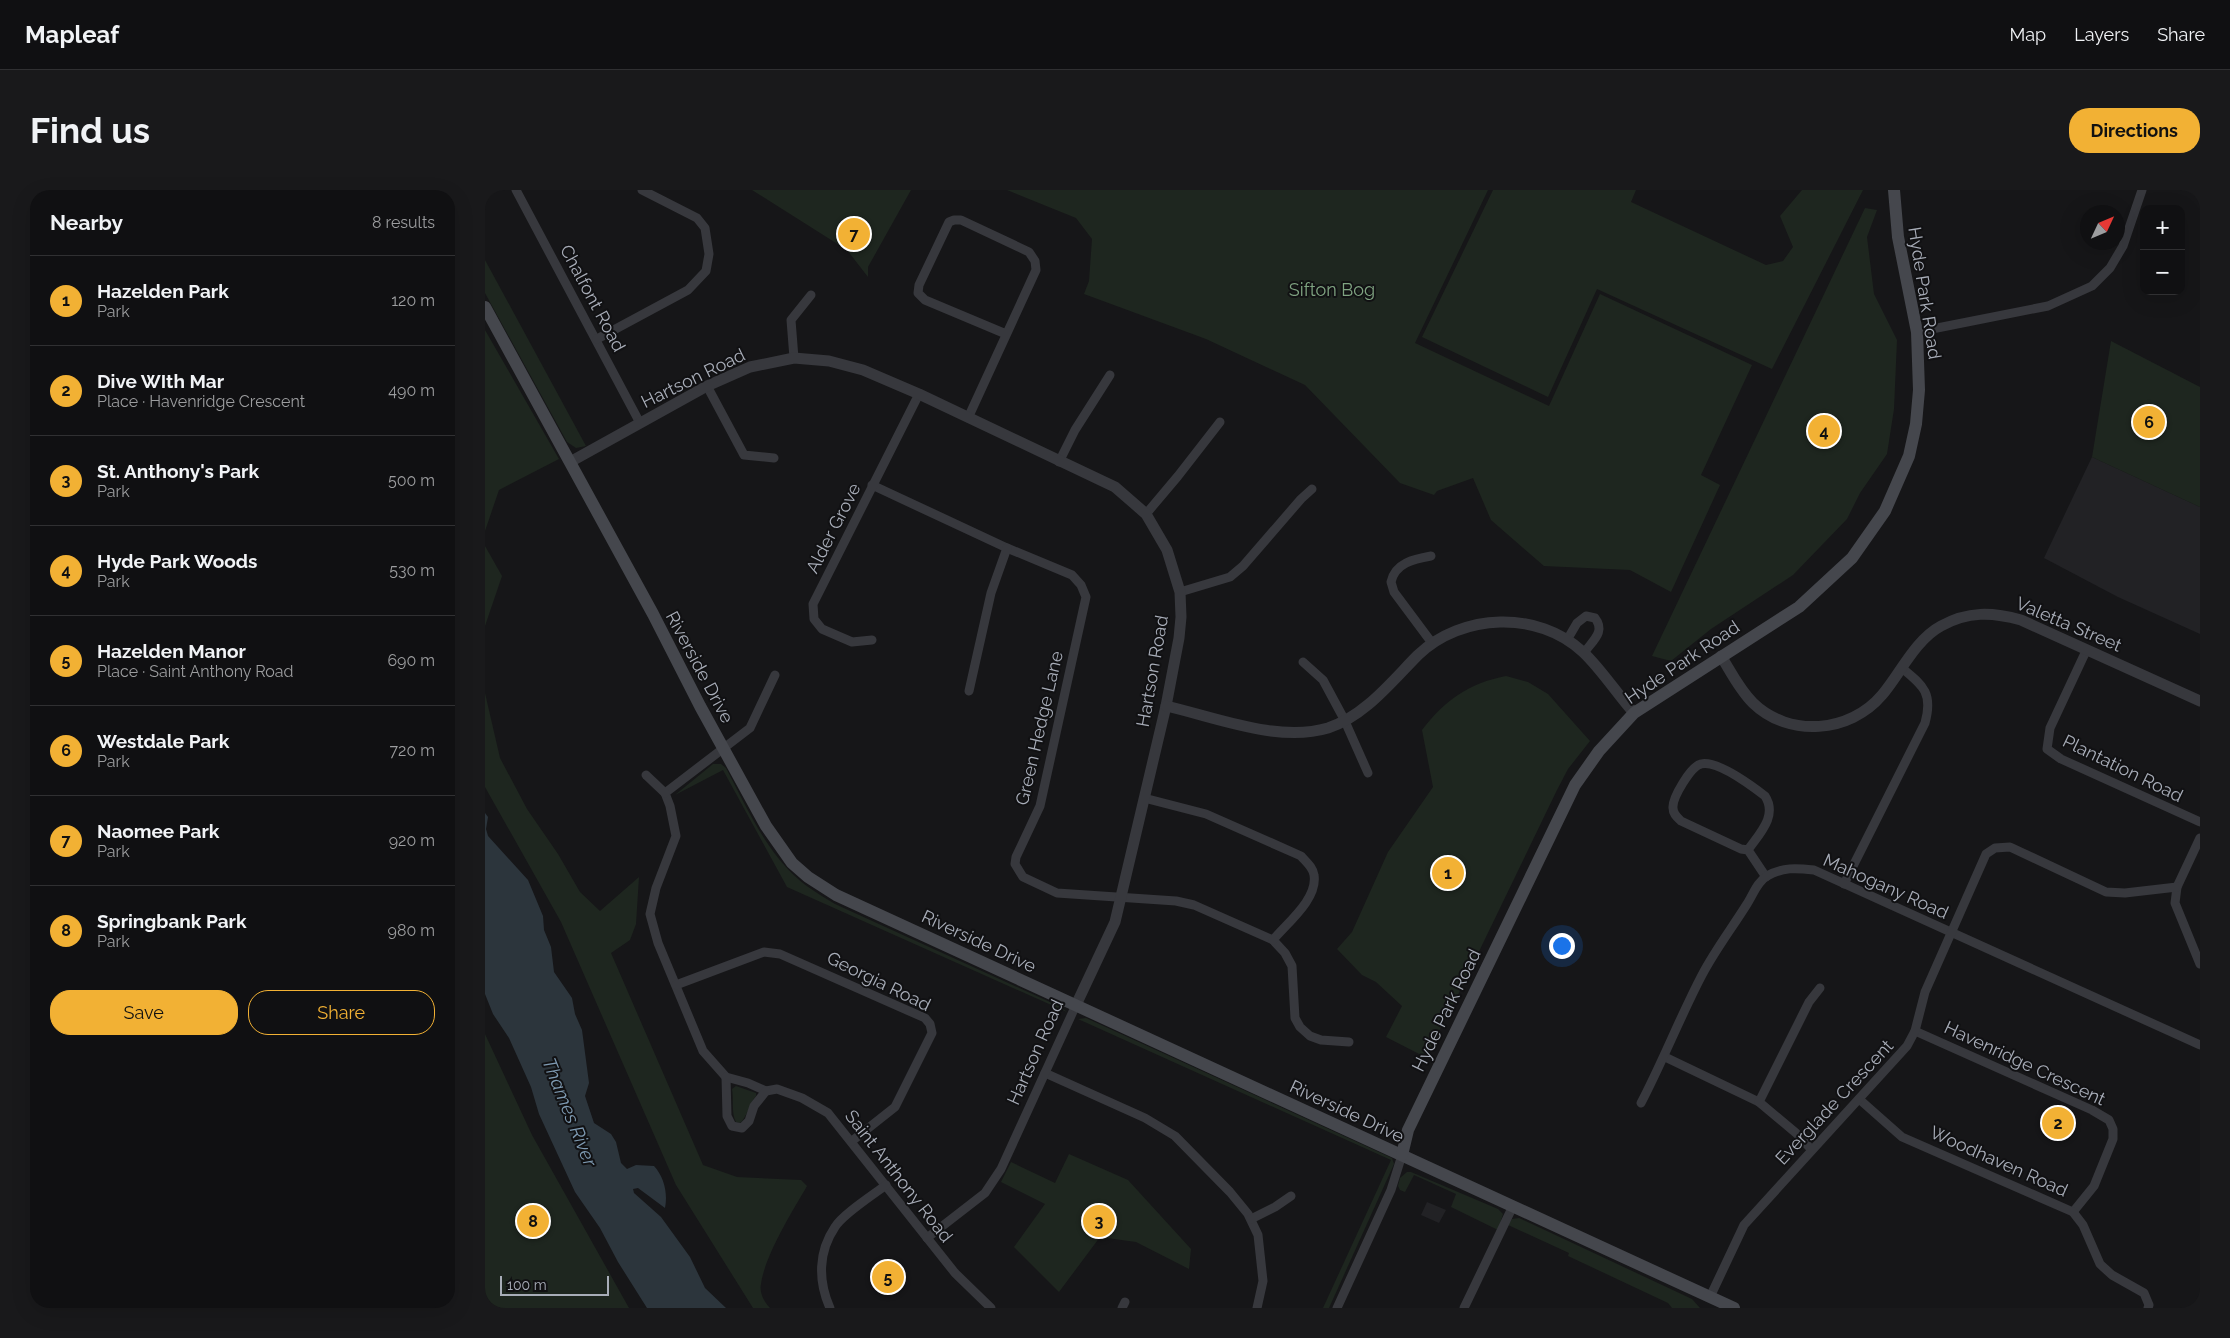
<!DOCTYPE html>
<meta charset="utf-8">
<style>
body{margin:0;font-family:Raleway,sans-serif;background:#19191b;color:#f1f3f6}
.controls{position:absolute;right:15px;top:15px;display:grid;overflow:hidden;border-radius:10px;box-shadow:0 5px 20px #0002}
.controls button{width:45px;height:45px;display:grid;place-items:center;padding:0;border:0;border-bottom:1px solid #303032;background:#101012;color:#f1f3f6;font:25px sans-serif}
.compass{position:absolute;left:1595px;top:15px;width:45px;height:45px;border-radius:50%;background:#101012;box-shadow:0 5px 20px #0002;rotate:46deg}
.scale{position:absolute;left:15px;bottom:12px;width:109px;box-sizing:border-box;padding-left:5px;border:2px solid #a8adb8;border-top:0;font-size:14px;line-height:18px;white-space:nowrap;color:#a8adb8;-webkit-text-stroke:4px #111113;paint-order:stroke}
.you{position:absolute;left:1076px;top:755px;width:18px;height:18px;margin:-12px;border:4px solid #fff;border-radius:50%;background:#1a73e8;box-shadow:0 0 0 8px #1a73e833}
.badge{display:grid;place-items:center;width:32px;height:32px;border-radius:50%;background:#f2b134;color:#111;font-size:16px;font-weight:700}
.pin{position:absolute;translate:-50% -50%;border:2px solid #fff;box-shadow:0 1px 5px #0006}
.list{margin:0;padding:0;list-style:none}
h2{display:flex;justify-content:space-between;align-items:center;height:65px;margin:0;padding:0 20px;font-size:21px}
h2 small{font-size:16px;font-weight:400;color:#9c9d9f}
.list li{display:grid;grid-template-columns:32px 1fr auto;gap:15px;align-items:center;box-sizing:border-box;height:90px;padding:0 20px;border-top:1px solid #303032}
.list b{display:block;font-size:19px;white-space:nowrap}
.list p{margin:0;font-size:16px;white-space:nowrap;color:#9c9d9f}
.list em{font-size:16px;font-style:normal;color:#9c9d9f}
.actions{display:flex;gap:10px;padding:15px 20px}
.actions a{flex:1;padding:11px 0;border:1px solid #f2b134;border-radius:20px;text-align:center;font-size:18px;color:#f2b134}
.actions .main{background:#f2b134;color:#111}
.map{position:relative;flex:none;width:1715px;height:1118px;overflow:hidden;border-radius:20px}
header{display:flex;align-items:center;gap:30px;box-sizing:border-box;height:70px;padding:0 25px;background:#101012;border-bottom:1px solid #303032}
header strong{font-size:24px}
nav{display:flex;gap:28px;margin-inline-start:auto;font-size:18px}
.intro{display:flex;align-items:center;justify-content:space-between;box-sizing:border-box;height:120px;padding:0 30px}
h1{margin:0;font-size:35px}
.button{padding:12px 22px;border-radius:20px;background:#f2b134;color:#111;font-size:18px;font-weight:700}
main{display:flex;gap:30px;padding:0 30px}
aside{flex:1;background:#101012;border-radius:20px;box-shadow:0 5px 20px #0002}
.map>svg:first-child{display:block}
</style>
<header>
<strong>Mapleaf</strong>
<nav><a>Map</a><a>Layers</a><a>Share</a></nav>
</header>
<div class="intro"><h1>Find us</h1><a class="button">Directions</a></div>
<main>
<aside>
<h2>Nearby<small>8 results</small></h2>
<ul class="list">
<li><span class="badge">1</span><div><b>Hazelden Park</b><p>Park</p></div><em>120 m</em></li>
<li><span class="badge">2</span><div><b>Dive WIth Mar</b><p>Place · Havenridge Crescent</p></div><em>490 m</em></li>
<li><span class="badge">3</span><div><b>St. Anthony's Park</b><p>Park</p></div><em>500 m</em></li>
<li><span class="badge">4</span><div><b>Hyde Park Woods</b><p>Park</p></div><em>530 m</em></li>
<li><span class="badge">5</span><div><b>Hazelden Manor</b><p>Place · Saint Anthony Road</p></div><em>690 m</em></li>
<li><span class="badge">6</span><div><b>Westdale Park</b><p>Park</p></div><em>720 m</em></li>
<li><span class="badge">7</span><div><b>Naomee Park</b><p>Park</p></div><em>920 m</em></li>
<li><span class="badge">8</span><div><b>Springbank Park</b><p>Park</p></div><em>980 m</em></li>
</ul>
<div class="actions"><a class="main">Save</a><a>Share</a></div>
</aside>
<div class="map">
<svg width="1715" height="1118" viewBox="0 0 1715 1118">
<rect width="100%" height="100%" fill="#161618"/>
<g fill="#222225">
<polygon points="1607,267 1715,317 1715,444 1633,407 1559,368"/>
<polygon points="942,1012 961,1020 954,1033 936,1025"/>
</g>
<g fill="#1e261f">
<polygon points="267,0 426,0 383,77 383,87 362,60"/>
<polygon points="522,0 1003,0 930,153 1064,216 1115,104 1267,175 1216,285 1235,295 1186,402 1145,380 1059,376 1006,330 988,288 952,301 949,305 915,293 820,195 721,149 599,104 604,91 607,49 591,28"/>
<polygon points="1008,0 1151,0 1146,12 1281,75 1298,71 1308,57 1295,26 1317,0 1378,0 1287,179 1112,99 1063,207 937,147"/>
<polygon points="1380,18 1392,20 1382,47 1389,104 1412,150 1409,219 1402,264 1375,303 1362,329 1308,385 1226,439 1186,471 1167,466"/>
<polygon points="0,70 101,256 91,258 82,252 0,103"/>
<polygon points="0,140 74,269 14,300 0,341"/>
<polygon points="1626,151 1715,197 1715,317 1607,267"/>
<polygon points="0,356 17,386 0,436"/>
<path d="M 1021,486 L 1043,492 L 1063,504 L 1105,551 L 1083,579 L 1072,600 L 970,811 L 940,867 L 901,847 L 917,816 L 891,792 L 877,785 L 852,759 L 867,742 L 903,662 L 948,597 L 937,540 C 959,511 984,493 1021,486 Z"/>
<path d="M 0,503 L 15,568 L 42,619 L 73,664 L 95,702 L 115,721 L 154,687 L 151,734 L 145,750 L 126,763 L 218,975 L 252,987 L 316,990 L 322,996 C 307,1022 280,1065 276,1094 C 274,1102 279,1112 285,1118 L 268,1118 L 191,995 L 76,732 L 0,597 Z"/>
<path d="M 228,574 L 236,574 L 241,578 C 261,616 279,658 312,688 C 323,698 337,706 350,714 L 576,817 L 582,822 L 302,697 L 238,580 L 190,605 Z"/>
<polygon points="601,828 907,968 909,974 844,1118 838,1118 906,970 593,829"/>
<polygon points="0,844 47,945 144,1118 0,1118"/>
<path d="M 251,896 L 271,903 L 271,906 C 265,913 261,929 255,933 L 251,932 C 246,923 249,910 247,899 Z"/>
<polygon points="584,964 643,990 706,1059 704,1079 651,1052 615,1047 574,1102 529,1057 560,1014 516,992 526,972 570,993"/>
<polygon points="922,982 926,982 1013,1019 1018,1024 1013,1040 966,1017 971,1004 929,985 920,1002 915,1000 913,996 915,988"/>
<polygon points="1034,1028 1207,1109 1215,1118 1187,1118 1183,1113 1083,1066 1084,1063 1023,1035 1027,1029"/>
</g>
<path fill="#2c353c" d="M 0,623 L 3,627 L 1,639 L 3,646 L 43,690 L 58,726 L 59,740 L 66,757 L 69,782 L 87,808 L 90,824 L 97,840 L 104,893 L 100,906 L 109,933 L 126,944 L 131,952 L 136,973 L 142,979 L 151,975 L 169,976 C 179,987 183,1003 180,1018 L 153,998 L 148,999 L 149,1003 L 176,1027 L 205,1067 L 220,1098 L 241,1118 L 162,1118 L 133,1072 L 115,1038 L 90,1002 L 54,924 L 46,897 L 24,848 L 8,824 L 0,804 Z"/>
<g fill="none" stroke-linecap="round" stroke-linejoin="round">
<g stroke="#37383d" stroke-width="9">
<polyline points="31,0 155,233"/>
<polyline points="1432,142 1563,116 1607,96 1625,78 1638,56 1657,0"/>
<polyline points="112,149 203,100 221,81 224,64 220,38 212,28 157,0"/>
<polyline points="309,168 306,130 326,105"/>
<polyline points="222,196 259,265 289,268"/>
<polyline points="483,228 551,80 550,71 544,62 476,30 469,30 464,32 434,95 433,103 440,110 521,144"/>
<polyline points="574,272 590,240 625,185"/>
<polyline points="387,295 522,358 587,385 596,395 601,407 555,616 531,667 530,674 538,687 572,703 691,711 709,715 788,750 800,763 807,776 810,828 815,837 825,846 836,850 864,852"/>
<polyline points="661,324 693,286 735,232"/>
<path d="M 946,366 C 929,369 910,373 906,392 L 909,402 L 947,453"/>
<polyline points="695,402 745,387 758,376 816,309 827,299"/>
<polyline points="387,450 367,452 337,439 329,429 328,414 434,204"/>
<path d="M 1082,450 L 1092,433 L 1101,426 L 1110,428 C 1121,442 1107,451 1099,463"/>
<polyline points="1601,461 1565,538 1562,559 1576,569 1715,632"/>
<polyline points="818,472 838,490 859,529 883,583"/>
<polyline points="290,485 265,538 180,603 185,616 191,646 171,698 165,724 173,753 218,861 241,887 263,893 281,901 292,899 317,908 343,923 470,1083 506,1118"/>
<polyline points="484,501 506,403 522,358"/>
<polyline points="161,585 180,603"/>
<path d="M 659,608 L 721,624 L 816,666 C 821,672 828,677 829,685 C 833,709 802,733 788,750"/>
<polyline points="1715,648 1692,697 1690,713 1715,774"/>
<path d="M 1263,660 C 1274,644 1293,626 1280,606 C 1267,596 1232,570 1216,574 C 1206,576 1187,608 1188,618 C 1188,624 1192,627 1196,631 L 1256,659 L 1263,660 L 1281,687"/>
<path d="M 1359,694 L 1440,533 C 1448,504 1439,496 1418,479"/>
<polyline points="191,795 279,762 295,764 440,828 445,834 447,843 410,917 367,951"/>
<polyline points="1430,841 1607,920 1624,930 1628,939 1628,949 1609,996 1588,1022"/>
<polyline points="1180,867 1274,912 1311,943 1326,959"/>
<polyline points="560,883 660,928 690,946 745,1002 763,1024 773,1045 778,1091 772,1118"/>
<polyline points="241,887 242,926 247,936 257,938 264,931 269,916 281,901"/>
<polyline points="1374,909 1417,947 1588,1022 1598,1035 1615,1074 1627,1085 1659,1103 1664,1115 1663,1118"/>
<polyline points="1274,912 1324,812 1335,798"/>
<path d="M 1156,913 C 1178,871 1195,827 1217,785 C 1230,760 1247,738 1262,714 C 1268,705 1272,692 1282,686 C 1298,677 1311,678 1329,680 L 1715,855"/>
<polyline points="766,1029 790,1017 806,1006"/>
<polyline points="442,1048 500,1003 516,979 591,815"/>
<polyline points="1225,1107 1259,1035 1422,856 1430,841 1440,802 1501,664 1510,658 1525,657 1621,702 1640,703 1692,697"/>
<path d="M 345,1118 C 333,1091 333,1062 350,1037 C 358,1024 388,1005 401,995"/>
<polyline points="637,1118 640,1112"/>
<polyline points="852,1118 906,1000 917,965"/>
<polyline points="979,1118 1028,1016"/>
</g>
<g stroke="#37383d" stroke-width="11">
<polyline points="85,272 222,196 265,177 309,168 344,171 378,180 434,204 630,297 661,324 682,360 695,402 696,427 694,448 681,516 630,732 591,815"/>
<path d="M 1236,466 C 1246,482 1254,499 1268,513 C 1304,548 1365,543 1397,505 C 1415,484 1430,450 1456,436 C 1483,421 1507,422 1536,430 L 1715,511"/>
<path d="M 681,516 C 730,527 793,553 843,538 C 880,526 907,491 933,465 C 977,423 1053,420 1098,462 C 1117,480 1132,504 1149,523"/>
</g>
<g stroke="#45474d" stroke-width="12">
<polyline points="0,117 168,424 215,516 281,636 307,673 323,687 351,705 1249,1118"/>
<polyline points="917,965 923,940 1090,595 1114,561 1149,523 1314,417 1367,368 1400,321 1424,266 1431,234 1434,200 1432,142 1413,47 1409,0"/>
</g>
</g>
<g text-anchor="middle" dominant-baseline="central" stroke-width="4" stroke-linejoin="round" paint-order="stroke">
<g font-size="18" fill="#7fa381" stroke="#111113">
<text x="847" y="99">Sifton Bog</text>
</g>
<g font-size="18" fill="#a8adb8" stroke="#111113">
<text transform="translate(1440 103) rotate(81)">Hyde Park Road</text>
<text transform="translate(108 108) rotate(62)">Chalfont Road</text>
<text transform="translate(208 188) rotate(-26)">Hartson Road</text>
<text transform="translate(348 338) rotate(-63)">Alder Grove</text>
<text transform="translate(1584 434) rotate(23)">Valetta Street</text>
<text transform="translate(1197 472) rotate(-34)">Hyde Park Road</text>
<text transform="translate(215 477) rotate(62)">Riverside Drive</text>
<text transform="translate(667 481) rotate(-80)">Hartson Road</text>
<text transform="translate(554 538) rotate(-77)">Green Hedge Lane</text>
<text transform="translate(1638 578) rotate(26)">Plantation Road</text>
<text transform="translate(1401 696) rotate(24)">Mahogany Road</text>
<text transform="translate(494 751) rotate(25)">Riverside Drive</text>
<text transform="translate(394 791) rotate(26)">Georgia Road</text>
<text transform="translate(961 820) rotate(-64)">Hyde Park Road</text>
<text transform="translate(550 862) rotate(-66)">Hartson Road</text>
<text transform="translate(1540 873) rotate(25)">Havenridge Crescent</text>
<text transform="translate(1349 912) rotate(-47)">Everglade Crescent</text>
<text transform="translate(862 921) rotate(25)">Riverside Drive</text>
<text transform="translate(1514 971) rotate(24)">Woodhaven Road</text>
<text transform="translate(414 986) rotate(52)">Saint Anthony Road</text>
</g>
<g font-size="19" font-style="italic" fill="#7f9bb3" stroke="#111113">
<text transform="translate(85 922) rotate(68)">Thames River</text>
</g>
</g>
</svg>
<div class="controls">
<button>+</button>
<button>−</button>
</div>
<svg class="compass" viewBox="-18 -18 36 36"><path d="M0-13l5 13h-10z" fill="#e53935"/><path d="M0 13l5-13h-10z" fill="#9c9d9f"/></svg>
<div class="scale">100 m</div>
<div class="you"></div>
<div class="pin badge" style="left:963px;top:683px">1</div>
<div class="pin badge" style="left:1573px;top:933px">2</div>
<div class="pin badge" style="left:614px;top:1031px">3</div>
<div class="pin badge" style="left:1339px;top:241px">4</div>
<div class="pin badge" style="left:403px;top:1087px">5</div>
<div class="pin badge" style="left:1664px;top:232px">6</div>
<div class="pin badge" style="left:369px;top:44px">7</div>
<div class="pin badge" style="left:48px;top:1031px">8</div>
</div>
</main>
